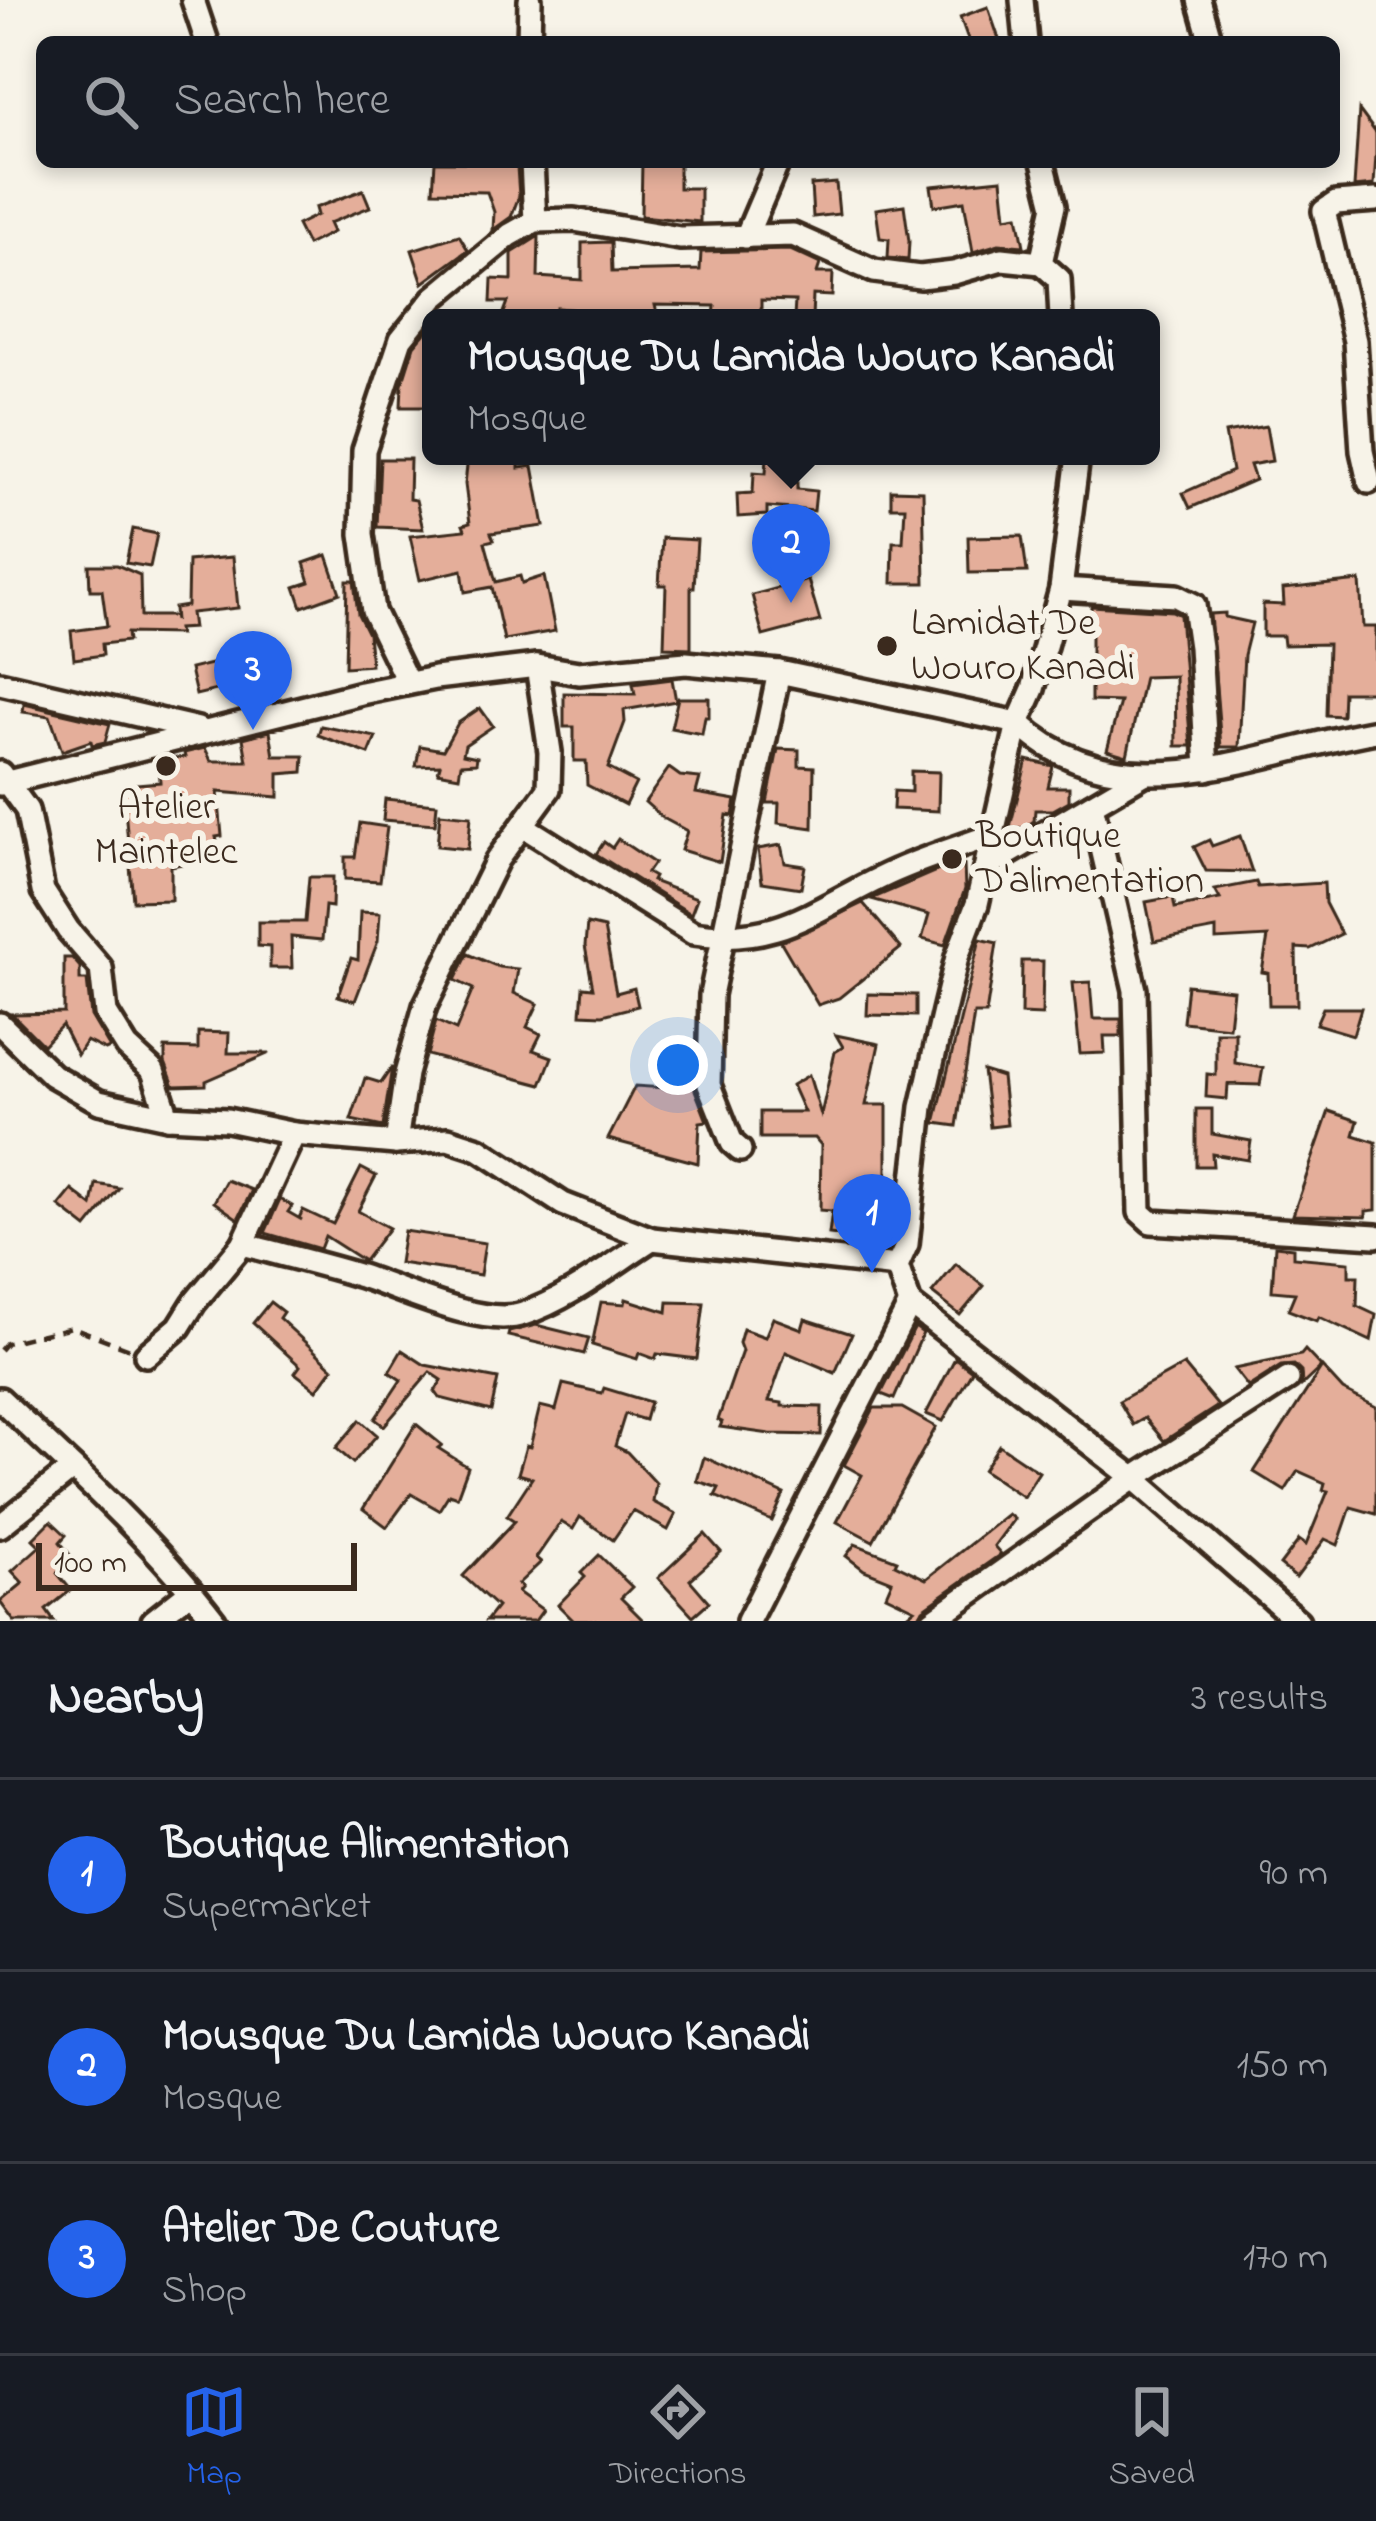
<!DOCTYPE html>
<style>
body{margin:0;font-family:"Indie Flower",sans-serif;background:#20242c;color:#f1f3f6}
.scale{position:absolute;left:36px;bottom:30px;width:321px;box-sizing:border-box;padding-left:12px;border:6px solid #3b2a1e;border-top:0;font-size:33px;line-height:42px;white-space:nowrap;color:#3b2a1e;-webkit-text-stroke:9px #f7f3e8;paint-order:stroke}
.you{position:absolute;left:678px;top:1065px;width:42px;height:42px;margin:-30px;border:9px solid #fff;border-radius:50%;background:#1a73e8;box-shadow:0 0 0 18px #1a73e833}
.badge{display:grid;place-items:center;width:78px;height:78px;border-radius:50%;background:#2563eb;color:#fff;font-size:39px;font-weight:700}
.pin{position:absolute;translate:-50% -99px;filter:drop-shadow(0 3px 6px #0008)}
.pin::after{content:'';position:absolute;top:63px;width:42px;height:36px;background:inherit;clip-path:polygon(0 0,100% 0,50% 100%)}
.popup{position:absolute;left:422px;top:309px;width:738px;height:156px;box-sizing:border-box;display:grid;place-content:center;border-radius:18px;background:#171b24;filter:drop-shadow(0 3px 9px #0005);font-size:39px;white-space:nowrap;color:#9ea1a6}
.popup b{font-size:45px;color:#f1f3f6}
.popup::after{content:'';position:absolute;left:50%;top:100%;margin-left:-24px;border:24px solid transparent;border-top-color:#171b24}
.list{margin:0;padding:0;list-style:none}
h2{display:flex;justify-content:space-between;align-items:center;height:156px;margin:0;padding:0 48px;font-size:51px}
h2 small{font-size:39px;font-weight:400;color:#9ea1a6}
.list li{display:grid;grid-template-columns:78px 1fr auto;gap:36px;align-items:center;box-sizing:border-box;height:192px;padding:0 48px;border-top:3px solid #363941}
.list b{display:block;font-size:45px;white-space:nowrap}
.list p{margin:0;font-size:39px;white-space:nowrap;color:#9ea1a6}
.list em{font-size:39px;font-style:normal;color:#9ea1a6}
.icon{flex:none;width:66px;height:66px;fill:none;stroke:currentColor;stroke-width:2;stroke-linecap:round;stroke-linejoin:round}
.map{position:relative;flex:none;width:1376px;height:1621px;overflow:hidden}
.search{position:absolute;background:#171b24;box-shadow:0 6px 18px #0003;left:36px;right:36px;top:36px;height:132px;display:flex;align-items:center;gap:30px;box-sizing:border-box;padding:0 42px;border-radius:18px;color:#9ea1a6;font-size:45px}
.sheet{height:732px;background:#171b24}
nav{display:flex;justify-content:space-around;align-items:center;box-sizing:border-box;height:168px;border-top:3px solid #363941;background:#171b24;font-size:33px;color:#9ea1a6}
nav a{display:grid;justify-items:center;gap:6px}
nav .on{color:#2563eb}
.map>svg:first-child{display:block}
</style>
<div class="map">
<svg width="1376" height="1621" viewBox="0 0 1376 1621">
<rect width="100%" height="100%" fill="#f7f3e8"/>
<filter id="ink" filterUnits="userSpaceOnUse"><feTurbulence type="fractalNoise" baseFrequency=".00833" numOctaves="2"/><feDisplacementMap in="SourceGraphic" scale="24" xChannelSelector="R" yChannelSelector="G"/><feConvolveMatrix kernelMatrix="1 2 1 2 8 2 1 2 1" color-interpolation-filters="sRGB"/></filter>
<g filter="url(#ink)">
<g fill="#e4ae9a" stroke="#3b2a1e" stroke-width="3">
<polygon points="988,7 1000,42 969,42 960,17"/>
<polygon points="1359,110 1376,133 1376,155 1374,185 1354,187"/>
<polygon points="435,162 503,162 517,167 519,196 511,217 493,230 494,212 487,192 433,191"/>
<polygon points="642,162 679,162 679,188 700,188 700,222 641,216"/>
<polygon points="1002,179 1006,217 1018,215 1024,246 999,244 973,252 964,201 934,206 931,186"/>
<polygon points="836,183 839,214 813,217 811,185"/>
<polygon points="363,190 370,207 329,223 333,232 307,245 297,225 317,215 315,208"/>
<polygon points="904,205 909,241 908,260 888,258 889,239 880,238 876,209"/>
<polygon points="459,235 468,250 423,283 412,250"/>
<polygon points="539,236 538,277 582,280 582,243 611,242 612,272 700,270 701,252 790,250 820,264 817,273 833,273 832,296 813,295 812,318 794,318 795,301 761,300 761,318 714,318 715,306 655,305 658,318 591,318 590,311 557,308 556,318 502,318 508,302 491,302 492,279 512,280 512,253"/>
<polygon points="431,326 431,407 401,407 402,384 414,346"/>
<polygon points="1266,426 1272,461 1250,465 1255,480 1190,508 1183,493 1232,471 1225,433"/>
<polygon points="519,456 519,468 533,466 544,526 491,533 494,540 485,542 496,582 520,576 522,583 544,576 555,631 504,640 492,587 465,592 462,570 420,580 410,536 465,530 463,525 470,523 465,484 468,457"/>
<polygon points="767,456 797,456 797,489 816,491 814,511 767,507 767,515 738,517 737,494 753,493 754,472 766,473"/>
<polygon points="380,459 410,459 409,499 416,500 423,529 377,527"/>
<polygon points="891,490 923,491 925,583 892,583 893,542 903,542 905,507 891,507"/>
<polygon points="133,529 157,534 150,567 126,563"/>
<polygon points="1022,536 1027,572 969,573 968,537"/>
<polygon points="662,538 697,540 694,587 691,587 691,648 664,647 666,585 659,585"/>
<polygon points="327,555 340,593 302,607 295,587 310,582 304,563"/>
<polygon points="233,557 238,608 191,613 193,628 178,629 179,634 127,633 128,641 102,644 103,655 74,659 71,631 107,626 102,590 90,590 89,565 117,565 140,575 141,616 174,616 175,621 174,608 187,606 188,561"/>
<polygon points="808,580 820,621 763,636 752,595"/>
<polygon points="347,581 354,581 358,614 368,634 371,665 345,667"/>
<polygon points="1360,581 1363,627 1376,627 1376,692 1343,692 1342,716 1326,715 1328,644 1284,645 1283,636 1263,636 1263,604 1284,605 1283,589"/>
<polygon points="1091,606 1172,611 1180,615 1191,746 1176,746 1175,676 1144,677 1127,756 1107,750 1120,702 1091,701"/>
<polygon points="1225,613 1225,617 1252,623 1244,655 1239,747 1221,747 1210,614"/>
<polygon points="219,662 225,688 196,695 190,669"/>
<polygon points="672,679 676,701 624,710 625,722 608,768 636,783 625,805 587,785 586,761 574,761 574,727 564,727 564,693 635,694 633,684"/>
<polygon points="678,698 709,698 709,717 705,717 702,734 671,728"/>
<polygon points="24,704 110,724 105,742 92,745 91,741 62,751 50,716 23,712"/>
<polygon points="480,708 493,726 465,745 463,754 477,757 476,763 461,764 459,776 438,772 440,765 416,766 420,746 443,750 458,723"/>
<polygon points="321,726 376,737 369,754 318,735"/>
<polygon points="270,731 274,756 304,756 303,772 279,774 279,797 218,792 222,836 216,837 221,857 171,866 171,900 133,901 123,785 160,782 159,760 185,757 184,753 205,748 211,761 247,761 243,738"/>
<polygon points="778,749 799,750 799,766 814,767 813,828 778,823 779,803 767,803"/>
<polygon points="1027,760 1053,766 1048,787 1069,787 1069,801 1053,810 1035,810 1034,821 1023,828 1010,827"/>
<polygon points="669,768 680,776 700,778 696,793 736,800 733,816 727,815 720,862 681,850 687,831 663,818 645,802"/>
<polygon points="911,771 939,772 938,811 893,809 894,791 911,792"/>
<polygon points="385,799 437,804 435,824 383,820"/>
<polygon points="440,813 471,816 468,849 437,846"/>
<polygon points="360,823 387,827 380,881 345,879 345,857 355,857"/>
<polygon points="1240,836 1252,872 1206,871 1194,847 1209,840 1212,846"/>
<polygon points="618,839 654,863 647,873 654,877 652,881 697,898 691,914 596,854 604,842 612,848"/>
<polygon points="781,845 785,863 805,866 801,888 762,882 758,849"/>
<polygon points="964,865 965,889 945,945 922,939 929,915 871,899 936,871"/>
<polygon points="309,877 333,877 332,907 325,906 322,940 291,937 292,968 270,968 270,947 258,946 258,922 305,922"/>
<polygon points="1256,882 1258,887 1324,883 1325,903 1341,934 1310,949 1296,948 1297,1005 1269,1005 1268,973 1262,972 1268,937 1216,940 1216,929 1154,941 1146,902 1173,897 1175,908 1220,899 1215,890"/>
<polygon points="863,903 901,948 839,998 818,1005 781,942"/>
<polygon points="360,912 380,913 378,941 355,1001 338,996 351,958 358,960"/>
<polygon points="587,924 604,928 616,993 634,988 638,1006 603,1015 581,1014 583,987 593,988 585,946"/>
<polygon points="980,939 997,943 986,1014 974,1014 957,1126 935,1123"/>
<polygon points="468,954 499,967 518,969 514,993 538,1004 527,1027 541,1034 533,1050 552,1057 541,1085 427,1055 436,1021 456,1030 473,989 455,980"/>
<polygon points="64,958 72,958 80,967 80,980 87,980 91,1016 110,1048 105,1050 86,1041 77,1055 62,1025 43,1045 12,1014 64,1013"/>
<polygon points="1022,961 1043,961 1042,1015 1021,1014"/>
<polygon points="1090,982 1093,1019 1121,1019 1121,1036 1104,1036 1105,1053 1080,1054 1073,983"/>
<polygon points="1187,985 1233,990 1229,1027 1183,1022"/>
<polygon points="868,994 916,995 916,1016 867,1015"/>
<polygon points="1323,1008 1361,1008 1353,1035 1316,1024"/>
<polygon points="198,1032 229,1033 228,1053 270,1053 206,1081 206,1085 174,1086 165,1062 165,1048 198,1049"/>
<polygon points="1216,1032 1235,1032 1235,1063 1263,1068 1260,1085 1228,1084 1227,1099 1206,1097 1207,1074 1216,1075"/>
<polygon points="836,1035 879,1044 866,1105 887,1105 887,1241 829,1234 832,1211 820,1210 821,1145 815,1138 760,1138 760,1112 804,1112 792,1085 809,1075 821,1115 835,1052 843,1047"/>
<polygon points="680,1065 694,1065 695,1090 707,1121 700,1122 698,1163 608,1139 635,1086 680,1089"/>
<polygon points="392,1067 383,1127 351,1120 365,1078 381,1083"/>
<polygon points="983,1071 1002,1077 1007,1125 990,1127"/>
<polygon points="1196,1109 1212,1109 1212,1134 1251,1141 1248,1160 1212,1154 1213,1166 1196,1166"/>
<polygon points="1329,1111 1358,1121 1354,1135 1376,1142 1376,1210 1366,1211 1366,1217 1293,1215"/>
<polygon points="361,1168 376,1176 358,1211 389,1228 364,1261 325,1236 320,1249 265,1233 280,1199 292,1206 288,1212 302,1220 299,1218 303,1210 333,1224"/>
<polygon points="226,1180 252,1190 238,1219 214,1202"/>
<polygon points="96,1184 119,1188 87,1228 59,1206 72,1190 92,1206"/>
<polygon points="404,1231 485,1243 480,1275 399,1263"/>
<polygon points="1275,1246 1293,1248 1293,1257 1349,1262 1349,1276 1358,1276 1357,1306 1376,1315 1371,1341 1319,1317 1317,1321 1288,1310 1295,1293 1272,1291"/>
<polygon points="956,1264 984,1286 960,1315 932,1293"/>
<polygon points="626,1299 667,1312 668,1302 704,1303 697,1359 657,1354 655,1359 639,1353 637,1359 592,1345 601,1302 625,1304"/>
<polygon points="270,1302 283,1312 279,1318 333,1368 317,1390 295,1373 300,1366 253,1323"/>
<polygon points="773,1318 802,1329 805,1319 852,1334 835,1373 786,1352 769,1401 782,1403 782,1406 822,1407 821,1435 770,1434 720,1427 722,1422 718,1420 742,1351 739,1343 743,1329 765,1337"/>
<polygon points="536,1325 589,1338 584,1354 508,1336 509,1332"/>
<polygon points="915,1327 923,1333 894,1399 881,1394"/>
<polygon points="402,1350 425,1365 498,1379 491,1411 440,1398 435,1391 442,1380 430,1372 384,1426 375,1419 401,1380 389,1372"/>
<polygon points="1305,1350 1321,1367 1302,1385 1301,1372 1294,1365 1281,1366 1248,1387 1234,1369 1301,1355"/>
<polygon points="955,1358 972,1371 943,1421 926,1414"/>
<polygon points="1184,1365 1218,1406 1164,1441 1145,1418 1133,1425 1119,1401"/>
<polygon points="1322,1367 1343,1390 1376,1407 1376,1514 1351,1507 1338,1545 1325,1539 1296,1578 1280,1565 1299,1540 1306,1545 1328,1491 1323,1490 1325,1483 1298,1471 1285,1491 1254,1472"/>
<polygon points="563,1384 602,1393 604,1388 650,1402 645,1420 625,1414 615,1446 627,1452 656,1483 653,1502 676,1514 668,1530 633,1511 613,1540 580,1517 573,1529 561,1522 536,1558 541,1562 518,1584 522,1587 518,1592 543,1610 535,1621 486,1621 497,1607 463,1576 515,1521 507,1516 532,1478 518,1474 526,1446 530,1447 540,1406 556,1410"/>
<polygon points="874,1408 902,1408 936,1427 873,1541 837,1522 862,1475 844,1465"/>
<polygon points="360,1420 377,1435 353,1463 336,1448"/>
<polygon points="416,1424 442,1445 438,1448 468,1467 457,1497 449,1494 439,1510 411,1494 387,1527 363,1509"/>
<polygon points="999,1445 1039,1472 1023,1497 983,1470"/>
<polygon points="704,1457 784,1494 772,1521 715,1496 719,1488 697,1481"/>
<polygon points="1008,1514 1014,1519 994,1546 1001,1554 923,1609 917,1621 900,1621 915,1609 886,1595 892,1581 864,1570 846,1556 855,1544 897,1560 895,1564 926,1579"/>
<polygon points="51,1521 66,1535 60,1542 74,1560 57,1573 71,1590 46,1610 54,1621 14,1621 0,1602 23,1583 12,1571 40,1546 33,1539"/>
<polygon points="705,1534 721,1552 690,1580 709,1602 693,1616 658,1578"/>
<polygon points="599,1555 632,1587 621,1598 644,1621 574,1621 558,1605 585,1577 581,1573"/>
</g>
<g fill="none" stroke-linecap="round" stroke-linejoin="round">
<g stroke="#3b2a1e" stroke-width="30">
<g id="street">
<polyline points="193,0 207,42"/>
<polyline points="1022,0 1026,42"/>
<polyline points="1199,0 1211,42"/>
<polyline points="529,42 530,0"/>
<polyline points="532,162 535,221"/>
<polyline points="1043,162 1054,206 1041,263 1059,279 1061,318"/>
<polyline points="746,237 778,162"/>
<polyline points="1078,456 1061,589 1033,689 1018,723 977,904 957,957 944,1011 922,1107 907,1244 897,1266 910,1304 1134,1478 1298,1621"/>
<polyline points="1369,482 1362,451 1355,341 1324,211 1336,203 1376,200"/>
<polyline points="1061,589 1176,596 1194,605 1200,647 1207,769"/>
<polyline points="537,666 550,752 549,789 497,860 425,1006 406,1074 396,1143 448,1139 479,1149 563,1204 652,1239 897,1266"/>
<polyline points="0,683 198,729"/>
<polyline points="408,683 373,611 362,534 364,450 401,339 434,298 510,235 535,221 574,220 680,238 793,235 874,271 920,277 954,273 1002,259 1041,263"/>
<polyline points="0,773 27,810 43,891 68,930 101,968 106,1013 127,1047 153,1071 168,1117"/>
<path d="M 0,784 L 361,693 L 435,678 L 537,666 L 579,673 L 686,663 L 779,672 L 1018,723 C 1120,819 1259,751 1376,731"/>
<polyline points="1092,805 1135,990 1140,1212 1151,1222 1376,1236"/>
<path d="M 523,826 L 693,933 C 781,947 820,904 895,871 C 926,857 960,847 992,835"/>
<polyline points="986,867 1144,774"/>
<polyline points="0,1024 52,1075 99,1102 168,1117 227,1120 294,1134 396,1143"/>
<polyline points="740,1150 732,1143 709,1085 711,995 779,672"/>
<path d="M 243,1244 C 282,1255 322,1264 361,1276 C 401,1289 483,1328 523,1314 C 569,1299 611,1265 652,1239"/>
<polyline points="146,1355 179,1327 194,1303 243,1244 294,1134"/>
<path d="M 0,1399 C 74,1469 153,1540 215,1621"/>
<polyline points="0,1526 73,1468"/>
<polyline points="153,1621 191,1591"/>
<polyline points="748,1621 910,1304"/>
<polyline points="932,1621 1134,1478 1288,1379"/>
</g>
</g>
<polyline stroke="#3b2a1e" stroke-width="4.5" stroke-dasharray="12 9" stroke-linecap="butt" points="0,1350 6,1343 72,1327 130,1349"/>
<use href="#street" stroke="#f7f3e8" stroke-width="21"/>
</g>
</g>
<g fill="#3b2a1e" stroke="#f7f3e8" stroke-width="4.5">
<circle cx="887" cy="646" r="12"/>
<circle cx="166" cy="766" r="12"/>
<circle cx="952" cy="859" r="12"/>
</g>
<g text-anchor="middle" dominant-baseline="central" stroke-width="12" stroke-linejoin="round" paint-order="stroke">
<g font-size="39" fill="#3b2a1e" stroke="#f7f3e8" text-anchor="start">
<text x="911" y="624">Lamidat De<tspan x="911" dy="45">Wouro Kanadi</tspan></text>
<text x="166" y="808" text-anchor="middle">Atelier<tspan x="166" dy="45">Maintelec</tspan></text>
<text x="976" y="837">Boutique<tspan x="976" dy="45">D'alimentation</tspan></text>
</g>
</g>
</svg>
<div class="scale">100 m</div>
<div class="you"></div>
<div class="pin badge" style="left:872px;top:1273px">1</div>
<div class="pin badge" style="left:791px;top:603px">2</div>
<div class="popup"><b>Mousque Du Lamida Wouro Kanadi</b>Mosque</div>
<div class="pin badge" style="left:253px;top:730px">3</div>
<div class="search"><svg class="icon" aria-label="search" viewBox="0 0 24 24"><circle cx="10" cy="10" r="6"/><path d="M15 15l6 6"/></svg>Search here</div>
</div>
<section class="sheet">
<h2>Nearby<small>3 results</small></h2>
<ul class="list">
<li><span class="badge">1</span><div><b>Boutique Alimentation</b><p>Supermarket</p></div><em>90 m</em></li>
<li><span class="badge">2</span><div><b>Mousque Du Lamida Wouro Kanadi</b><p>Mosque</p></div><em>150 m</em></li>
<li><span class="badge">3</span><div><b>Atelier De Couture</b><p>Shop</p></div><em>170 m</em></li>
</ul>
</section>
<nav>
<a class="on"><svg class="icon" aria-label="map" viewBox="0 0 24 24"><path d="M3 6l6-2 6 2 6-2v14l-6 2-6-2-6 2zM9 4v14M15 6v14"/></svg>Map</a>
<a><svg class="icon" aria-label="directions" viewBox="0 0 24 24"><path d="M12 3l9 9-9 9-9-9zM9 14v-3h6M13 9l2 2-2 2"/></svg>Directions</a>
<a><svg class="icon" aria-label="saved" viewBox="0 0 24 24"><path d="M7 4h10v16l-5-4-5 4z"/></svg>Saved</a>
</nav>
